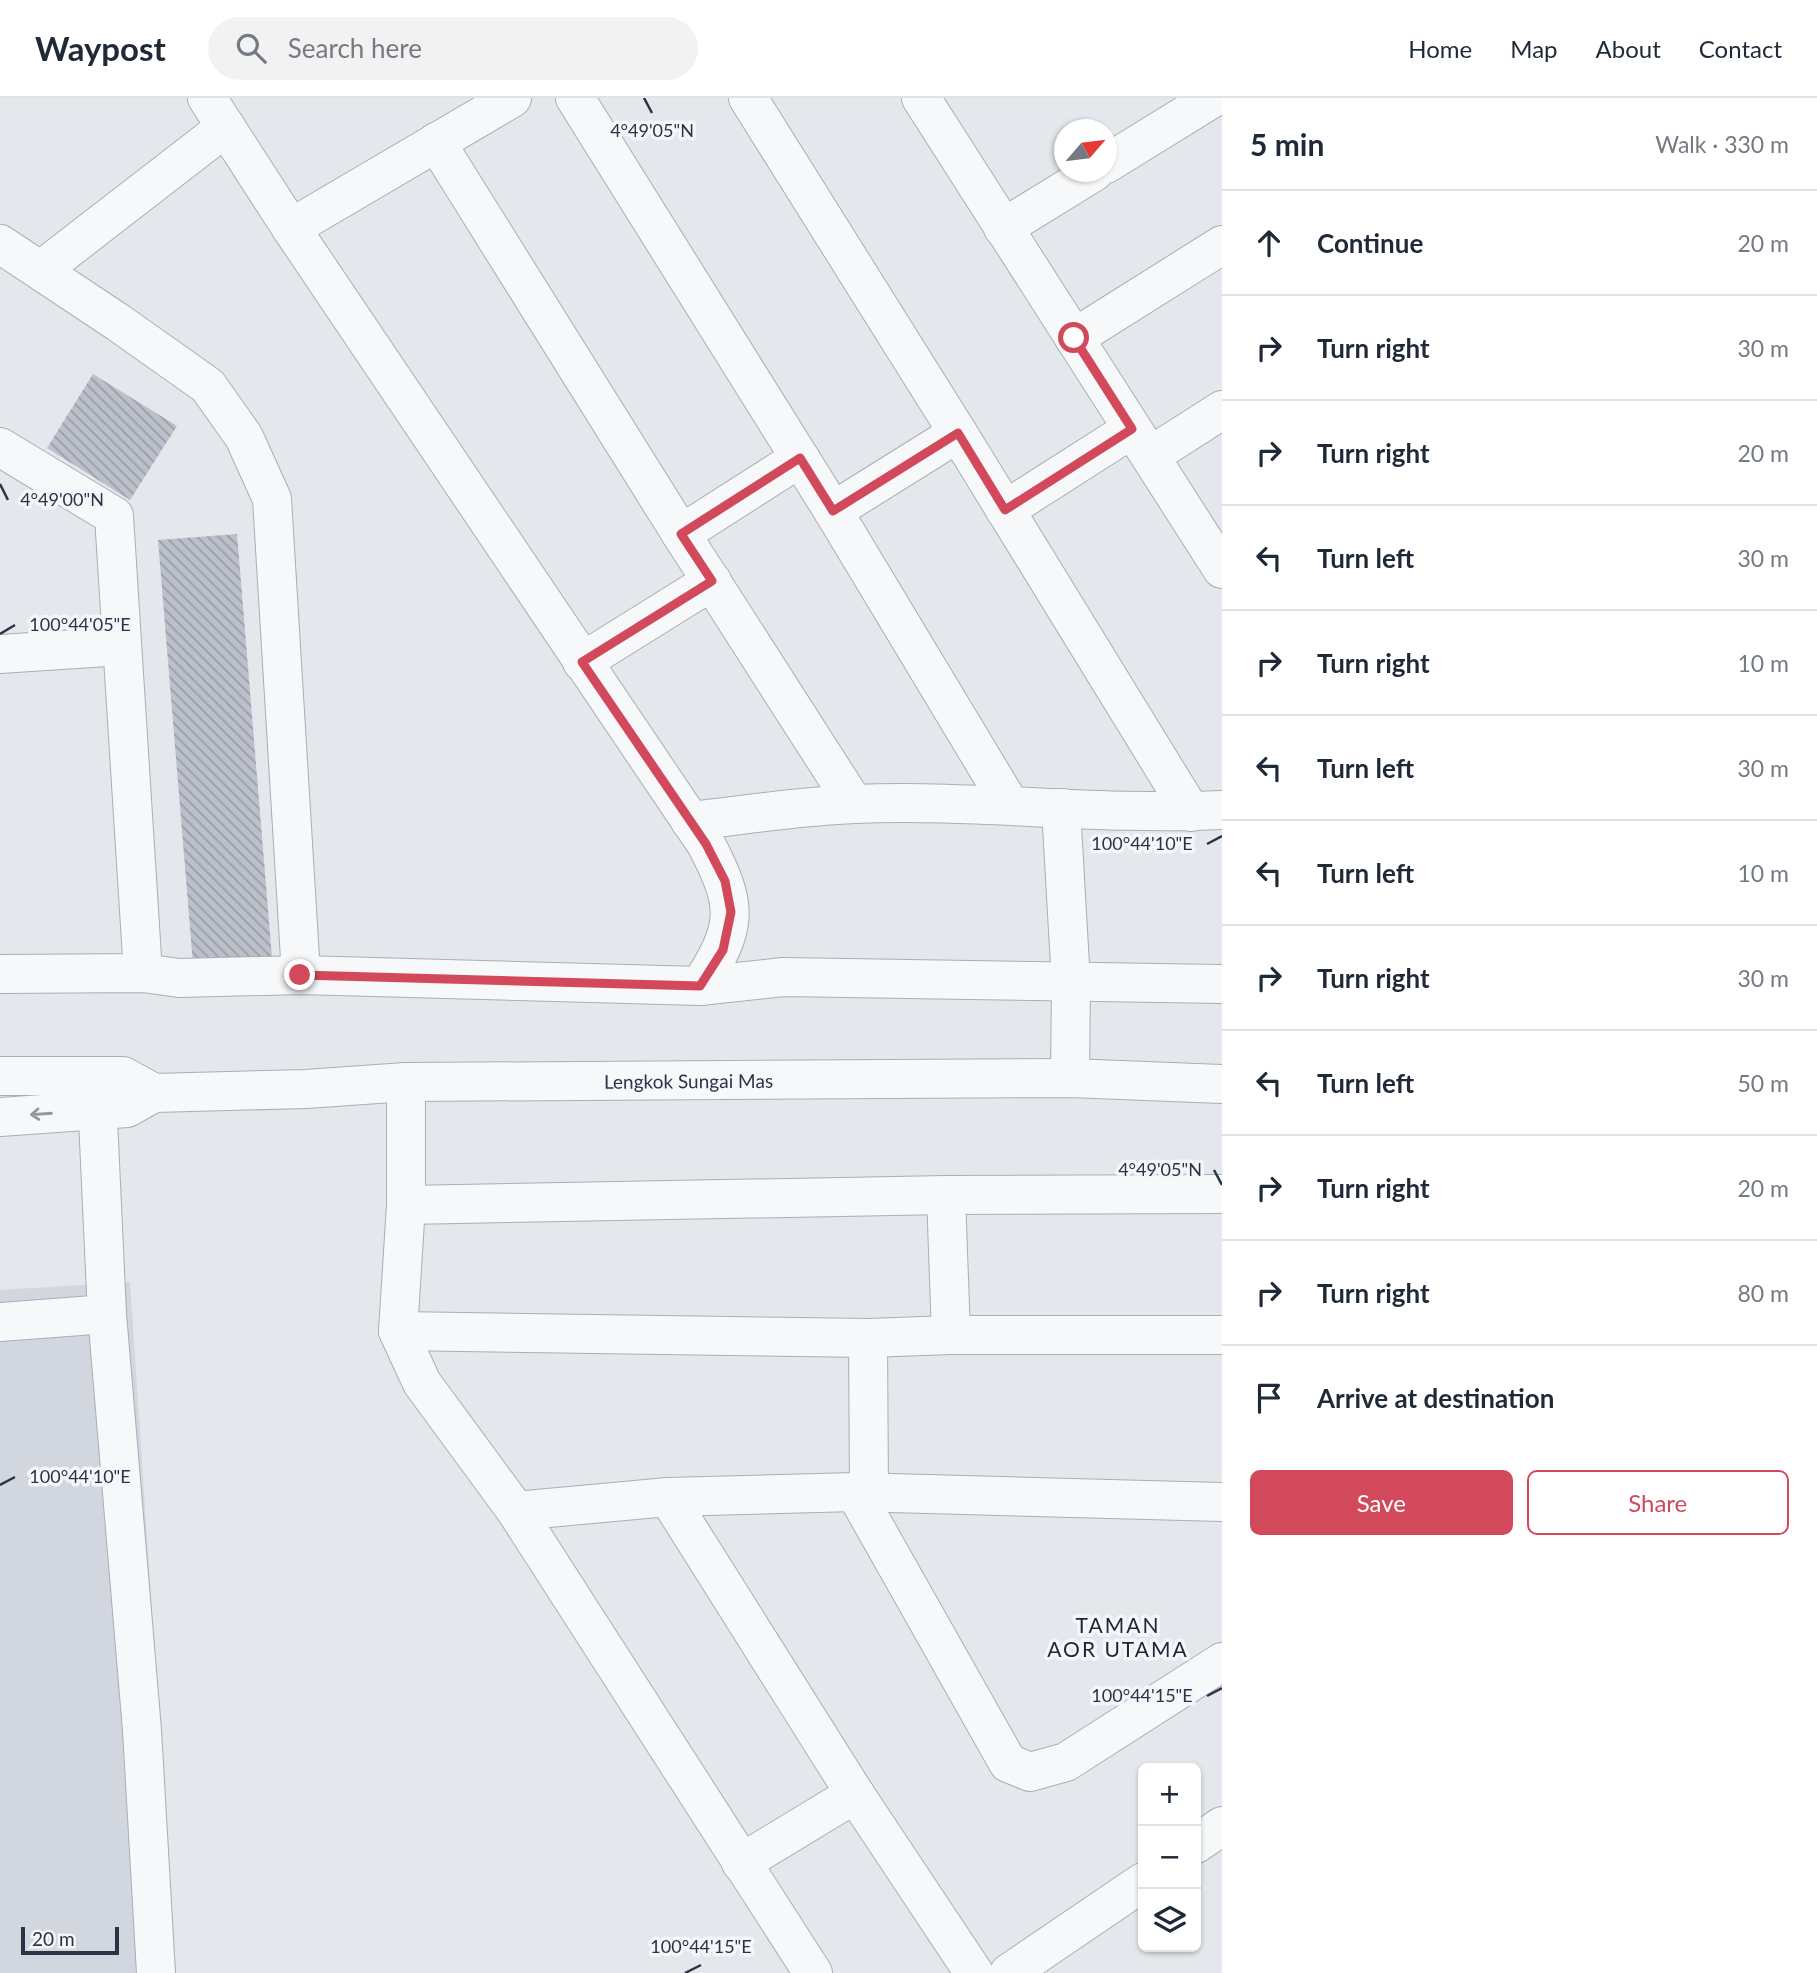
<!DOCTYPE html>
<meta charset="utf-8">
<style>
body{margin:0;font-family:Lato,sans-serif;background:#f2f2f3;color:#1f2937}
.controls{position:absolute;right:21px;bottom:21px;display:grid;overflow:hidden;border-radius:10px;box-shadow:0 2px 5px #0004}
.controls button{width:63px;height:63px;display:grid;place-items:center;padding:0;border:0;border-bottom:2px solid #e0e1e3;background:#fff;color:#1f2937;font:35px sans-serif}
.compass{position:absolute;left:1054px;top:21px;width:63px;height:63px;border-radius:50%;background:#fff;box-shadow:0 2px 5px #0004;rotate:62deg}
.scale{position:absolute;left:21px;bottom:18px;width:98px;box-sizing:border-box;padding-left:7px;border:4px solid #2b3445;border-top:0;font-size:19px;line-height:24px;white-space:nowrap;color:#2b3445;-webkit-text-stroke:5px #f4f6f9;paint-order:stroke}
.stop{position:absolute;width:21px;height:21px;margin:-16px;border:5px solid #d1495b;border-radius:50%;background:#fff}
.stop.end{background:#d1495b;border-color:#fff;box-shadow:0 2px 7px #0008}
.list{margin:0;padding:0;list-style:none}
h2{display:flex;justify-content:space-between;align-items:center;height:91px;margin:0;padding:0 28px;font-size:30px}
h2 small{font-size:23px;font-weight:400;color:#747a83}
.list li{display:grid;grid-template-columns:46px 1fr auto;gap:21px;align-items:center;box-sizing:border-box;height:105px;padding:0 28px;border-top:2px solid #e0e1e3}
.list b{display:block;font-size:26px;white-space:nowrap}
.list em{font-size:23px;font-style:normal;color:#747a83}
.actions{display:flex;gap:14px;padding:21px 28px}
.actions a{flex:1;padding:16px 0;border:2px solid #d1495b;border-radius:10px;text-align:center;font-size:24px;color:#d1495b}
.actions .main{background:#d1495b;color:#fff}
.icon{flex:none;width:38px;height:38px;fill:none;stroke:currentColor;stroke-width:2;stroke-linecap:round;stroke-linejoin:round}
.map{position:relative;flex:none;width:1222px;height:1875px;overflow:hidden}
header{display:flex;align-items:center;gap:42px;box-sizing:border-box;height:98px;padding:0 35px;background:#fff;border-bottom:2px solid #e0e1e3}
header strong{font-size:33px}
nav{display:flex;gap:38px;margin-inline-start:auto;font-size:24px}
.search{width:490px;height:63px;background:#f2f2f3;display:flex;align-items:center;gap:18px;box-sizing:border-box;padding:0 24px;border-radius:38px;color:#747a83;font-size:26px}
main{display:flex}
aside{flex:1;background:#fff}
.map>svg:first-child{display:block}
</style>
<header>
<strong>Waypost</strong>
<div class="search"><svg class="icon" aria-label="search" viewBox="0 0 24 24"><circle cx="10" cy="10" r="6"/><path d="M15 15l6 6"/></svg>Search here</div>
<nav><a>Home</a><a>Map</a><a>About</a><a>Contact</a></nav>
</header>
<main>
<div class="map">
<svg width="1222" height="1875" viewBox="0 0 1222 1875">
<defs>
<pattern id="building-back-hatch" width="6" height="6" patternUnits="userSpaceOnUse" patternTransform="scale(1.75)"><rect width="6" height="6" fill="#bbc0ca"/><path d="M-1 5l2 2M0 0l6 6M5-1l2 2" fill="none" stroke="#989da6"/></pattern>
</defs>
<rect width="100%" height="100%" fill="#e4e7ec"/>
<polygon fill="#d2d6de" points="130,1184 176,1875 0,1875 0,1192"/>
<g fill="url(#building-back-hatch)">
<polygon points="93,276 177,328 130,402 47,350"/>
<polygon points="237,436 273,872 194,878 158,442"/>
</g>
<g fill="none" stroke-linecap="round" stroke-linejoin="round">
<g stroke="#a9aeb7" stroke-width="40">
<g id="minor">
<polyline points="207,0 291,130"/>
<path d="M 512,0 L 291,130 L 706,746 C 739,809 738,828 700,888"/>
<polyline points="575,0 833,413 1010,707"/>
<polyline points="748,0 958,335 1191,714"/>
<polyline points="921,0 1222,471"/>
<polyline points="436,44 681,436 854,706"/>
<polyline points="1106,66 1213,0"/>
<polyline points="1003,130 1094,74"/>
<polyline points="0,146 119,225 208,288 244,339 272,401 301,877"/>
<polyline points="41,172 226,29"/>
<polyline points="1074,240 1222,147"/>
<polyline points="0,349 114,418 143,875"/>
<polyline points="1150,358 1222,312"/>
<polyline points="1005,412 1132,331"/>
<polyline points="833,413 958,335"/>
<polyline points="681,436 800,360"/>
<polyline points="0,556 122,548"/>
<polyline points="582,564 712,483"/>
<polyline points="1062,710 1062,728 1071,885 1070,980"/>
<path d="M 690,723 C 745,717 800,708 855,706 C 977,701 1100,718 1222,712"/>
<polyline points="0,876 143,875 179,880 301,877 700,888 783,879 1222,886"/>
<polyline points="0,978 123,978 154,995"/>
<polyline points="96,978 107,1216 142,1632 156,1875"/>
<polyline points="406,984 406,1107 398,1233 422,1285 516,1413 813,1875"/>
<path id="s1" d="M 0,1019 L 127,1010 L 154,995 L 306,991 L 406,984 L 1070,980 L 1222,986"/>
<polyline points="946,1097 951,1237"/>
<polyline points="406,1107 946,1097 1222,1096"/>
<polyline points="0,1224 107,1216"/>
<polyline points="398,1233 868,1240 951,1237 1222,1237"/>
<polyline points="868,1240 869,1395"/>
<polyline points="855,1394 1008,1665 1030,1674 1066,1664 1222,1564"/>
<polyline points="668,1399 855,1696 974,1875"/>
<polyline points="516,1413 668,1399 855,1394 1222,1404"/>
<polyline points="1196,1746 1222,1728"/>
<polyline points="741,1765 855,1696"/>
<polyline points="1009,1875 1143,1784"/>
</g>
</g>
<use href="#minor" stroke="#f7f8fa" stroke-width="38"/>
</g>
<defs><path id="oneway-shaft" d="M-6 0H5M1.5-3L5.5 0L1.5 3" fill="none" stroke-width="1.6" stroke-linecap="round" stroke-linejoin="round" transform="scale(1.75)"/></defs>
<use stroke="#9196a0" href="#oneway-shaft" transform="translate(41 1016) rotate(176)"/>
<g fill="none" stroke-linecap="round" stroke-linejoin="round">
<polyline stroke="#d1495b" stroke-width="9" points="300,877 700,888 723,852 731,814 725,783 706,746 582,564 712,483 681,436 800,360 833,413 958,335 1005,412 1132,331 1074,240"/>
</g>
<path fill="none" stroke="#2b3445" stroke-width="2.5" d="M 644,0 L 652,15M 0,386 L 8,402M 0,536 L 15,527M 1207,746 L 1222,738M 1214,1072 L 1222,1087M 0,1387 L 15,1379M 1207,1598 L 1222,1590M 685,1875 L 701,1867"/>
<g text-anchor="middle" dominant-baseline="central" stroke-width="7" stroke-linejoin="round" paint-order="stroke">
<g font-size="19" fill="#2b3445" stroke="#f4f6f9">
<text stroke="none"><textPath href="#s1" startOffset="693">Lengkok Sungai Mas</textPath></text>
</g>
<g font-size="21" letter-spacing="2" fill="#1d2536" stroke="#f4f6f9">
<text x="1118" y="1526">TAMAN<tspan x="1118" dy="24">AOR UTAMA</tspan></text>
</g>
</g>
<g font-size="18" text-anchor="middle" fill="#2b3445" stroke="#f4f6f9" stroke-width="7" stroke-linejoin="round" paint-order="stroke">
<text x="652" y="39">4°49'05"N</text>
<text x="62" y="408">4°49'00"N</text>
<text x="80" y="533">100°44'05"E</text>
<text x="1142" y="752">100°44'10"E</text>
<text x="1160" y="1078">4°49'05"N</text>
<text x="80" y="1385">100°44'10"E</text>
<text x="1142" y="1604">100°44'15"E</text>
<text x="701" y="1855">100°44'15"E</text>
</g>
</svg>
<div class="controls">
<button>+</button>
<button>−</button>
<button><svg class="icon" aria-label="layers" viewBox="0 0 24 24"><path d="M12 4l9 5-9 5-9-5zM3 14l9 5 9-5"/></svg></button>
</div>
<svg class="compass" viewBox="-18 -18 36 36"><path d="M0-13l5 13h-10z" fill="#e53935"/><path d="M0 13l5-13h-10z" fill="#747a83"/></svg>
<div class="scale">20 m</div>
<div class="stop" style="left:1074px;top:240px"></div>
<div class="stop end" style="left:300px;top:877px"></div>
</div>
<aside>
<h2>5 min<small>Walk · 330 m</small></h2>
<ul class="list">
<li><svg class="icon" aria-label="ahead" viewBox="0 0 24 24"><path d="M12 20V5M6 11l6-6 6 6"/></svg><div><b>Continue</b></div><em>20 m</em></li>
<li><svg class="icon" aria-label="right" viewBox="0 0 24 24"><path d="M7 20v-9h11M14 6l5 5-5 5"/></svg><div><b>Turn right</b></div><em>30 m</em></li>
<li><svg class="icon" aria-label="right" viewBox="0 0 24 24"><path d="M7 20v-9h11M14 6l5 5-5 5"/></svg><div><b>Turn right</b></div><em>20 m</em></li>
<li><svg class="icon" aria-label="left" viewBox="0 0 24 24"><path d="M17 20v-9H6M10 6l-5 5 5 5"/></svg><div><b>Turn left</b></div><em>30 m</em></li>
<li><svg class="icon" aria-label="right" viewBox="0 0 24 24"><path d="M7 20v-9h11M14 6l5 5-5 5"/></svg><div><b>Turn right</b></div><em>10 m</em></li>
<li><svg class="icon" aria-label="left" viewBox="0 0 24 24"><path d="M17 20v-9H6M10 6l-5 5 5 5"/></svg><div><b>Turn left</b></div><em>30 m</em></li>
<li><svg class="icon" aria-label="left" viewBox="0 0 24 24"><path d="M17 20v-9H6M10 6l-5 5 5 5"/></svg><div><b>Turn left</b></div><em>10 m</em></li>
<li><svg class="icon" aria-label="right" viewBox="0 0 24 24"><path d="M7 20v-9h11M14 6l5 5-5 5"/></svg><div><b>Turn right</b></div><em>30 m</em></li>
<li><svg class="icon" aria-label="left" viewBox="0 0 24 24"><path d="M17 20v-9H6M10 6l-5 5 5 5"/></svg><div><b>Turn left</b></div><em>50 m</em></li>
<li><svg class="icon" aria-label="right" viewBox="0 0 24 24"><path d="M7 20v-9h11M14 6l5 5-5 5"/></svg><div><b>Turn right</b></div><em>20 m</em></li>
<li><svg class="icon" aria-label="right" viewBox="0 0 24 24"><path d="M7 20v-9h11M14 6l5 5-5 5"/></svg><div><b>Turn right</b></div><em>80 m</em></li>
<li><svg class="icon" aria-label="arrive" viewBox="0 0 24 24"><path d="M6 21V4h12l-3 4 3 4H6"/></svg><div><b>Arrive at destination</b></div></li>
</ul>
<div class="actions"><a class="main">Save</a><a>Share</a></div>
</aside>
</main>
